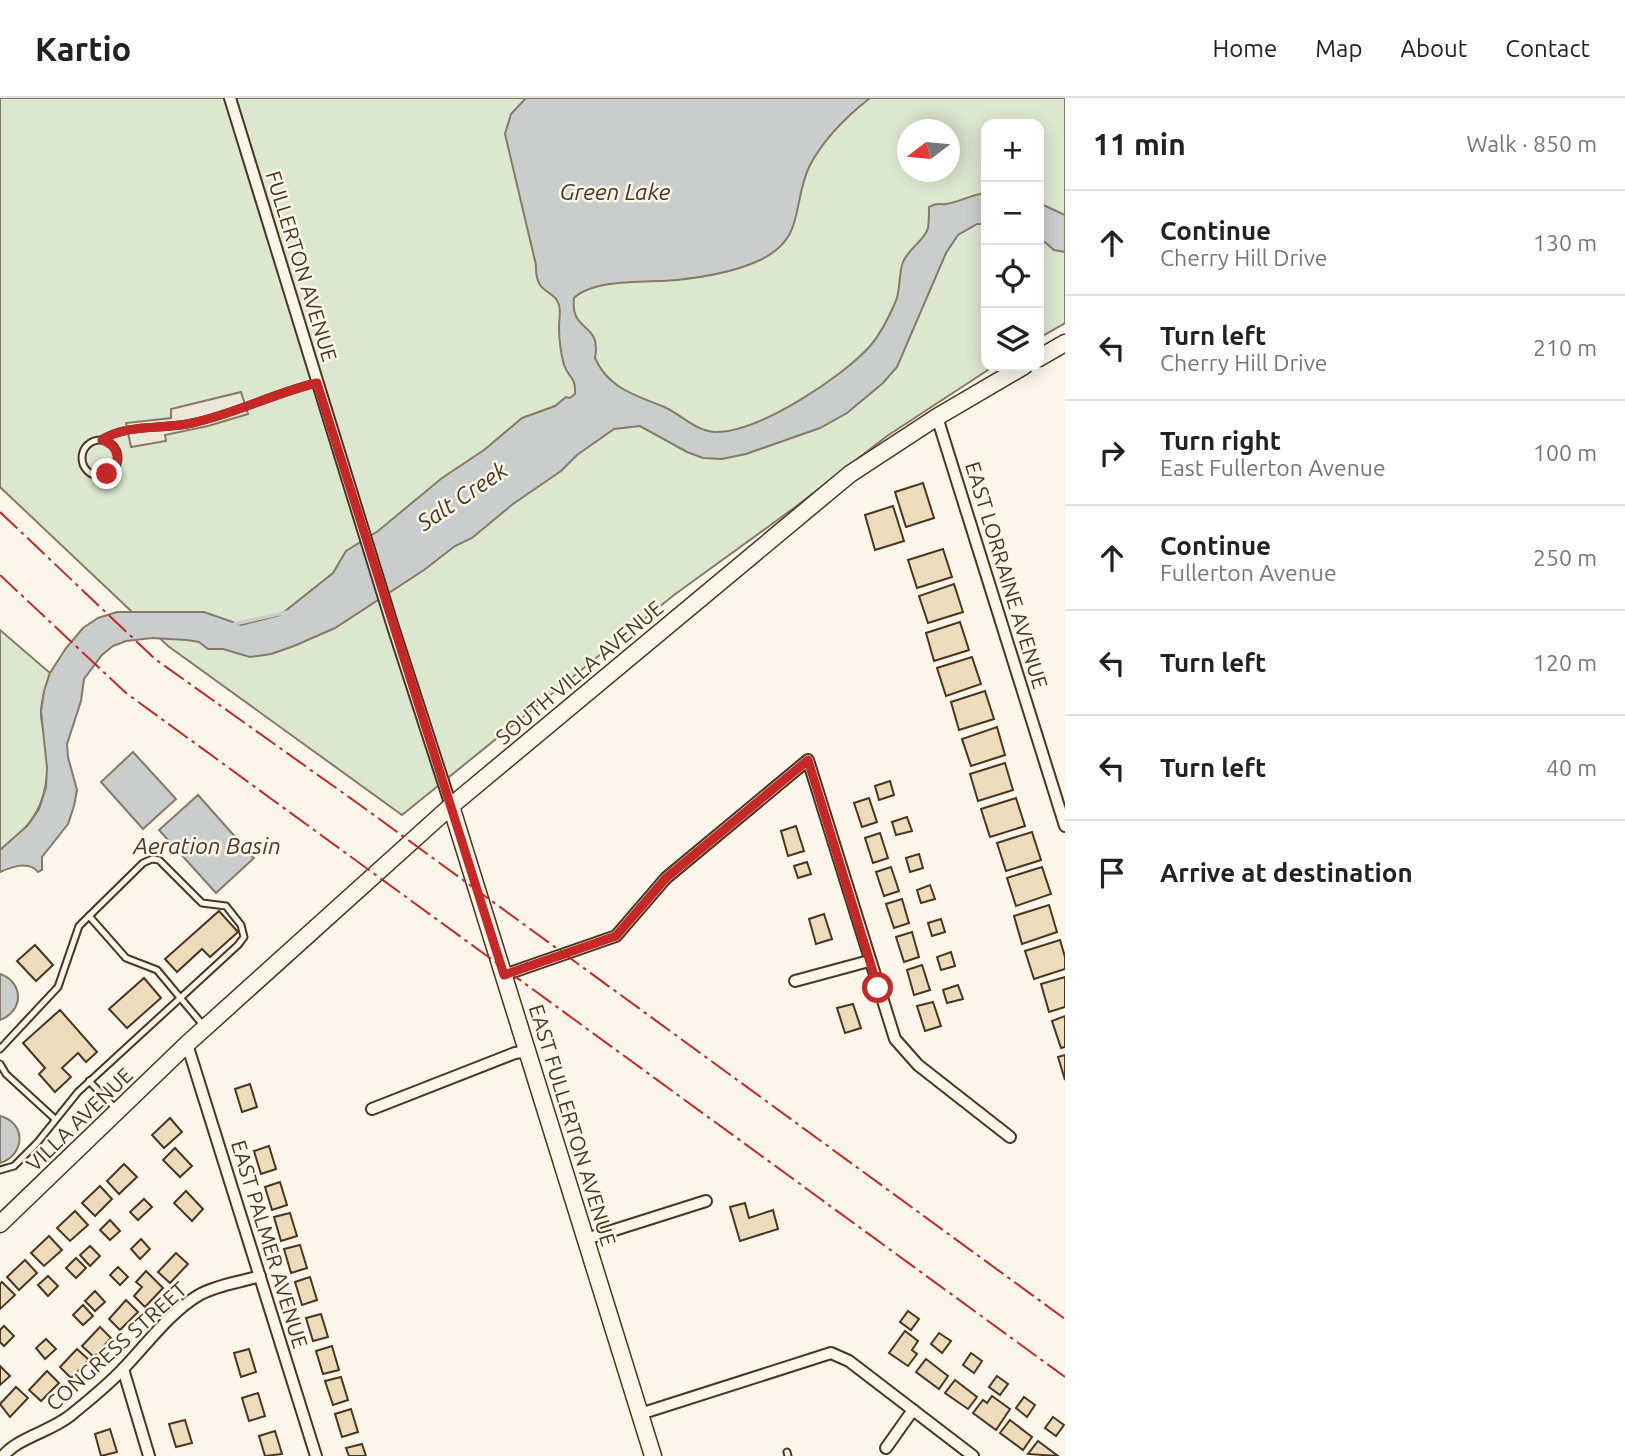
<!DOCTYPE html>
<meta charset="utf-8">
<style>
body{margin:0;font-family:Ubuntu,sans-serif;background:#f6f6f6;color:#222}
.controls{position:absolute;right:21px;top:21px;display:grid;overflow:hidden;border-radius:14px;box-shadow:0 4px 18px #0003}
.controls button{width:63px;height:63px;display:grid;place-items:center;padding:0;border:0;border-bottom:2px solid #e0e0e0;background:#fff;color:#222;font:35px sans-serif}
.compass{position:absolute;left:897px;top:21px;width:63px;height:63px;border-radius:50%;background:#fff;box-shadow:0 4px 18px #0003;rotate:254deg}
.stop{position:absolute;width:21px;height:21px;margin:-16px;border:5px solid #c62828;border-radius:50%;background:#fff}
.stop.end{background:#c62828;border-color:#fff;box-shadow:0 2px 7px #0008}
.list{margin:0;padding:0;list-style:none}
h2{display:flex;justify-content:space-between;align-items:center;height:91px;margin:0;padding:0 28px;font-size:30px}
h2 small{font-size:23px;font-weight:400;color:#767676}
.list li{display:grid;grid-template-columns:46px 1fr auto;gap:21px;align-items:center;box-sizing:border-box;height:105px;padding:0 28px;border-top:2px solid #e0e0e0}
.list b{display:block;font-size:26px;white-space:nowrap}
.list p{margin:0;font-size:23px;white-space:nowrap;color:#767676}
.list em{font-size:23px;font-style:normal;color:#767676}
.icon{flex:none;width:38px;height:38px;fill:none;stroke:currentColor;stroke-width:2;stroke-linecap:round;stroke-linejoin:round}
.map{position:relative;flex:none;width:1065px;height:1358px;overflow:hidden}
header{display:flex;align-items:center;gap:42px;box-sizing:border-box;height:98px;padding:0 35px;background:#fff;border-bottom:2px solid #e0e0e0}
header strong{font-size:33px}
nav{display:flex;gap:38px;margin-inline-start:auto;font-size:24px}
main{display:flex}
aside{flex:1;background:#fff}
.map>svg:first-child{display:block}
</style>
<header>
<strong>Kartio</strong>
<nav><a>Home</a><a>Map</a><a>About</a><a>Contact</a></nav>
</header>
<main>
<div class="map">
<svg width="1065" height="1358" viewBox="0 0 1065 1358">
<rect width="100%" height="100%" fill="#fbf6e9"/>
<g fill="#dce7d0" stroke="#887966" stroke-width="2" fill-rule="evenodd">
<path d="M 0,0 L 1065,0 L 1065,225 L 1039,240 L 1039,26 L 986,26 L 986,268 L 994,268 L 887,338 L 794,410 L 674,497 L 402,717 L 168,548 L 0,389 ZM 908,32 L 950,32 L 950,74 L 908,74 Z"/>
<path d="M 0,532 L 50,575 C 46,587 42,599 41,612 C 40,622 44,634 46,644 C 52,693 40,724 0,752 Z"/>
</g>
<polygon fill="#ede7d9" stroke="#887966" stroke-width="2" points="241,294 248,316 208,328 165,337 166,343 131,349 126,325 171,320 171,311"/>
<g fill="#c9cecd" stroke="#887966" stroke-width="2">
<path d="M 526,0 L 870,0 C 847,18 824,41 810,67 C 791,105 807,140 760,162 C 735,174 705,179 677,182 C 649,185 595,180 574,200 C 570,236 602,223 595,260 C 608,290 635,297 662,308 C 680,315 695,333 715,334 C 758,335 843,279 871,247 C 880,236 889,219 895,205 C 901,193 898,177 903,164 C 908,151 925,142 928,130 C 929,123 929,115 929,109 C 937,104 939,107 946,106 C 960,104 972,96 986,95 L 986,126 L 977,126 L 958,137 L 946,155 L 897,269 L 883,285 L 847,315 L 820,330 L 746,356 L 722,361 L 703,360 L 687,354 L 640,328 L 614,331 L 577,357 L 561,373 L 513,406 L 472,440 L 455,448 L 424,472 L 335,530 L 294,548 L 271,556 L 250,559 L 223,551 L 208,551 L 199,544 L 187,542 L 152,540 L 126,543 L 113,548 L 102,557 L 84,581 L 81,603 L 67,646 L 68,659 L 77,692 L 74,708 L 68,726 L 42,759 L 42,772 L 38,774 C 29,762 12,769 0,774 L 0,752 L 28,727 L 39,711 L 46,689 L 47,670 L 41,613 L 44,593 L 50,575 L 66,550 L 83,530 L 98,520 L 117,514 L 204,514 L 241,527 L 280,517 L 333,475 L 346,453 L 378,433 L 442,380 L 484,352 L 522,320 L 555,308 L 566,299 L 570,300 L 575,296 C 576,278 569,281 564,267 C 561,256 559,240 559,229 C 559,221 561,214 559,207 C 554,190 535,198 536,167 L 505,36 L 511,16 Z"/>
<polygon points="1039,105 1065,117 1065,154 1054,152 1039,139"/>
<polygon points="133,654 176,701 143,731 101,684"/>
<polygon points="198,697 254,760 216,795 159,732"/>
<path d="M 0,876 C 24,884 24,913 0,922 Z"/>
<path d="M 0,1018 C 27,1025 25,1057 0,1065 Z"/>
</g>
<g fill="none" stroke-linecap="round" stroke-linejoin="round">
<polyline stroke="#c9cecd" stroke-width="3.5" points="234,526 288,514"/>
</g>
<g fill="#ecdcbc" stroke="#4a3520" stroke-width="2">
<polygon points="923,385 934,420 906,429 895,394"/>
<polygon points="893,408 904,443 875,452 865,417"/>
<polygon points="943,451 952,479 917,490 908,462"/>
<polygon points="954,486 963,514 928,525 919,498"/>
<polygon points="960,524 969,552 934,563 926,535"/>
<polygon points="972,559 981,586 946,598 937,570"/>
<polygon points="985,593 994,621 959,632 951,604"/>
<polygon points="997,629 1005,657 971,668 962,641"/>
<polygon points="1005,665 1013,692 978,703 970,676"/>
<polygon points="890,683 894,697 879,702 875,688"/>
<polygon points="869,700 877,724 862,729 854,705"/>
<polygon points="1016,700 1025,728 990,739 981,711"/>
<polygon points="907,719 912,733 896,737 892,724"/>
<polygon points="796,728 804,753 788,758 781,733"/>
<polygon points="1032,734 1041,762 1006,773 997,745"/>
<polygon points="880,735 888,760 873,765 865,740"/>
<polygon points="919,756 923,770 910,774 906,760"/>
<polygon points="807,764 811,776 798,780 794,768"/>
<polygon points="891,769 899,793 884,798 876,774"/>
<polygon points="1042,769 1051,796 1016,808 1007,780"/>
<polygon points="930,787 935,801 921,805 917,792"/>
<polygon points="902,801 909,825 894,830 886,806"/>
<polygon points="1049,807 1057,834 1022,846 1014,818"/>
<polygon points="219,813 238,834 210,859 202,851 177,874 165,861"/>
<polygon points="824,816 832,841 816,846 809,821"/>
<polygon points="941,821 945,834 932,838 928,825"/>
<polygon points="912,834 919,859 904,864 896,839"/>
<polygon points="1060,842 1065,859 1065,871 1034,881 1025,853"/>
<polygon points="35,847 53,867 36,883 17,863"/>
<polygon points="951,854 955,868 941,872 937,859"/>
<polygon points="922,867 930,892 914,897 907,872"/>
<polygon points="1065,879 1065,909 1049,914 1041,886"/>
<polygon points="144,880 161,900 127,930 109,911"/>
<polygon points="958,887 963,901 947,905 943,892"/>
<polygon points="933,904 941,928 925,933 917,908"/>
<polygon points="853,906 861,930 845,935 837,910"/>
<polygon points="60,912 97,954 86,964 78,955 62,970 71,979 55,994 39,976 45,970 23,945"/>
<polygon points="1065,918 1065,949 1061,950 1052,923"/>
<polygon points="1065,957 1065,982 1058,959"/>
<polygon points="250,986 257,1009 242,1014 235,991"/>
<polygon points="170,1020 182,1034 164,1050 152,1037"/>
<polygon points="269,1048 276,1071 261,1076 254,1053"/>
<polygon points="175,1050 192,1068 180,1079 163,1062"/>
<polygon points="124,1066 137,1079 119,1096 107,1083"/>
<polygon points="280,1084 287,1107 272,1112 265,1089"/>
<polygon points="100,1088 112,1101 95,1118 82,1105"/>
<polygon points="186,1093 203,1111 192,1123 174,1105"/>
<polygon points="144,1101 152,1109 138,1122 130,1114"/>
<polygon points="745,1105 749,1120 773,1112 778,1131 740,1143 730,1109"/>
<polygon points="75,1113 88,1127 70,1143 57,1130"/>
<polygon points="290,1115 297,1138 281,1143 274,1119"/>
<polygon points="110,1122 120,1133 110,1142 100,1132"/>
<polygon points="49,1138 62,1152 44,1168 31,1155"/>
<polygon points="141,1141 150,1151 140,1161 131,1151"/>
<polygon points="300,1147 307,1170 291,1175 284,1151"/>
<polygon points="90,1148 100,1158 90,1168 80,1157"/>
<polygon points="176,1155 188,1166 170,1185 158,1174"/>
<polygon points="76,1160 86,1170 76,1180 66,1170"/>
<polygon points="25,1162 37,1175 19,1192 7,1179"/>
<polygon points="118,1169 128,1179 120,1187 110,1177"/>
<polygon points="146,1173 163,1190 145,1209 134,1198 142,1189 136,1184"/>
<polygon points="48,1178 58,1188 48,1198 38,1187"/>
<polygon points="310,1179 317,1202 302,1207 295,1184"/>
<polygon points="2,1184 15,1197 0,1211 0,1186"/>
<polygon points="95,1193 105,1204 95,1213 85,1203"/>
<polygon points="126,1202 138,1214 120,1232 109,1221"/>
<polygon points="83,1207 93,1218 83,1227 73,1217"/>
<polygon points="908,1213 919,1221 911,1232 900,1224"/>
<polygon points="321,1216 328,1239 313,1243 306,1220"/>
<polygon points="4,1228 14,1238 4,1248 0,1244 0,1232"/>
<polygon points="100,1229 111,1240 94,1259 82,1248"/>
<polygon points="905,1233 918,1243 912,1252 917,1256 908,1268 889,1255"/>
<polygon points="939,1235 951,1243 942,1255 931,1246"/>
<polygon points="46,1241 56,1251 45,1261 36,1250"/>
<polygon points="332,1248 339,1272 323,1276 316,1253"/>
<polygon points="77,1251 89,1262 71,1280 60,1269"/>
<polygon points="249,1251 256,1274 241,1279 234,1255"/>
<polygon points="971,1255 982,1263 974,1275 963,1267"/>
<polygon points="926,1261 948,1278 939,1291 916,1274"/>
<polygon points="0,1268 10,1278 0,1287"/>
<polygon points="47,1273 59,1285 41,1303 29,1292"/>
<polygon points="997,1278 1008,1286 1000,1297 989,1289"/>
<polygon points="341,1279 348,1302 333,1307 325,1283"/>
<polygon points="955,1282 977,1299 968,1311 945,1295"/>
<polygon points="16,1289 28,1300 10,1319 0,1306"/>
<polygon points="258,1295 265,1318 249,1323 242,1300"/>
<polygon points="992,1298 1010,1311 996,1332 973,1315 983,1302 987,1305"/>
<polygon points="1024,1299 1035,1307 1027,1319 1016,1310"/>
<polygon points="351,1311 358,1334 342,1339 335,1316"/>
<polygon points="1053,1319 1064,1327 1056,1338 1045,1330"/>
<polygon points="185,1322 192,1345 176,1349 169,1326"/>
<polygon points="1010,1322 1032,1339 1023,1352 1000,1335"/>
<polygon points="110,1331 117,1354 101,1358 95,1336"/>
<polygon points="275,1333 282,1356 265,1358 259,1338"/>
<polygon points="1038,1343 1058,1358 1028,1356"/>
<polygon points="362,1346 366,1358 349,1358 346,1350"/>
</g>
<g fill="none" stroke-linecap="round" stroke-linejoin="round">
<g stroke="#4a3520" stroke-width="9">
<g id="lane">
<path d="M 101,342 C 129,325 162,332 192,325 C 235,316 274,295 316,285"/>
<circle cx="100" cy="360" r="18"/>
<polyline points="89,818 126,860 157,872 203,927"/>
<polyline points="0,951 58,889 79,828 143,765 152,761 159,762 202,805 226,808 241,827 244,839 238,847 78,994 37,1045 14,1068 0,1072"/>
<polyline points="0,966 6,976 55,1021"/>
<polyline points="89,983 115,1010"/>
<polyline points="787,1354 788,1358"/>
</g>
</g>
<g stroke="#4a3520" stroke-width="14">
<g id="street">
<polyline points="230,0 393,529 451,708"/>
<polyline points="937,319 1065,728"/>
<polyline points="504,877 616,838 666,780 808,662 895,941 918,967 1010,1039"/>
<polyline points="795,883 869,863"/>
<polyline points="187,946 316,1358"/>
<polyline points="372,1011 515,955 528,953"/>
<polyline points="586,1141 706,1103"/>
<polyline points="123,1271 149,1358"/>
<polyline points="640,1316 831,1255 849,1263 973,1358"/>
<polyline points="886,1350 913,1312"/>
<path d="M 3,1358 C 19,1339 50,1334 71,1317 C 88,1303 107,1288 123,1271 C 147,1246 169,1215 199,1197 C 216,1187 241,1184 260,1178"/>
</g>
</g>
<g stroke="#4a3520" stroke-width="19">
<g id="secondary">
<polyline points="1039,260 1065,245"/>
<polyline points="451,708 653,1358"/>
<polyline points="0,1126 187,946 451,708 850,376 937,319 1024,268"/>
</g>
</g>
<use href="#lane" stroke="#fbf6e9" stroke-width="5"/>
<use href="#street" stroke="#fbf6e9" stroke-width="10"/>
<use href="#secondary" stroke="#fbf6e9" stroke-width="16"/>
<g stroke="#c62828" stroke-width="2" stroke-dasharray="24 5 3.5 5" stroke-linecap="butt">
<polyline points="0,414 155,561 367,712 1065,1221"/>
<polyline points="0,477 126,595 1065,1279"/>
</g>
</g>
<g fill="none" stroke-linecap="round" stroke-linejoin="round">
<path stroke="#c62828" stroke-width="9" d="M 107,376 C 123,365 119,348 102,342 C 129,325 162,332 192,325 C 235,316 274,295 317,285 L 504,877 L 616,838 L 666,780 L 808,662 L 878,890"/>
</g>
<g text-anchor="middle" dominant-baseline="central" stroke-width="5" stroke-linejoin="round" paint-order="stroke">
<g font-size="21" fill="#4a3520" stroke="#fbf6e9">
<text transform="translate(302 168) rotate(73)">FULLERTON AVENUE</text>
<text transform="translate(1007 477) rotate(73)">EAST LORRAINE AVENUE</text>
<text transform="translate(579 574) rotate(-40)">SOUTH VILLA AVENUE</text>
<text transform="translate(79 1021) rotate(-44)">VILLA AVENUE</text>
<text transform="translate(573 1027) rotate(73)">EAST FULLERTON AVENUE</text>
<text transform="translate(270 1146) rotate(73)">EAST PALMER AVENUE</text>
<text transform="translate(116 1248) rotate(-42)">CONGRESS STREET</text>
</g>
<g font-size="23" font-style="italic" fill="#4a3520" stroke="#fbf6e9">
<text x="615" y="93">Green Lake</text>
<text transform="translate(462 398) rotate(-34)">Salt Creek</text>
<text x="207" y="747">Aeration Basin</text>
</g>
</g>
</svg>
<div class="controls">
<button>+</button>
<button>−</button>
<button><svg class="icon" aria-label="locate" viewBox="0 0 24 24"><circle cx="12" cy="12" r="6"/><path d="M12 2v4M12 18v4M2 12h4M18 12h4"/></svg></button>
<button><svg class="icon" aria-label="layers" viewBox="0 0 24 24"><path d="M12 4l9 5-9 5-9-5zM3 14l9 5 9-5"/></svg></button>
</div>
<svg class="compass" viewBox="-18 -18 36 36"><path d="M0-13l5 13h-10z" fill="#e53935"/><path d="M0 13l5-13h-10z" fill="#767676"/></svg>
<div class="stop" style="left:878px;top:890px"></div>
<div class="stop end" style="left:107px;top:376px"></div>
</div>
<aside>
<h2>11 min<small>Walk · 850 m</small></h2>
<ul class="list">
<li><svg class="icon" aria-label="ahead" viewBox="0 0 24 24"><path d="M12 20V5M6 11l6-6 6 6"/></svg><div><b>Continue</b><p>Cherry Hill Drive</p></div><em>130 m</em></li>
<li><svg class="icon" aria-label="left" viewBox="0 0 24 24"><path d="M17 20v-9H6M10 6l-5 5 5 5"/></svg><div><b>Turn left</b><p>Cherry Hill Drive</p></div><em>210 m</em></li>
<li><svg class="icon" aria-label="right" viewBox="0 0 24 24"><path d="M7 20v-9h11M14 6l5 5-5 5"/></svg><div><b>Turn right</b><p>East Fullerton Avenue</p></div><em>100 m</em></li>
<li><svg class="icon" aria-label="ahead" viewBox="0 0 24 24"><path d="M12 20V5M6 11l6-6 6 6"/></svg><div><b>Continue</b><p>Fullerton Avenue</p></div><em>250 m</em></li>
<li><svg class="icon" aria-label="left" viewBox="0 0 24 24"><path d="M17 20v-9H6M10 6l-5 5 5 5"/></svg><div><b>Turn left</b></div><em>120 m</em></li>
<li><svg class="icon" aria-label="left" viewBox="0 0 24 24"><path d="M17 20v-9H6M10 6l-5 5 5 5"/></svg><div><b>Turn left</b></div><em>40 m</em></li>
<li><svg class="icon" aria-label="arrive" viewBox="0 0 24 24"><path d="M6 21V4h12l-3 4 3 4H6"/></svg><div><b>Arrive at destination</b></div></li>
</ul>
</aside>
</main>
